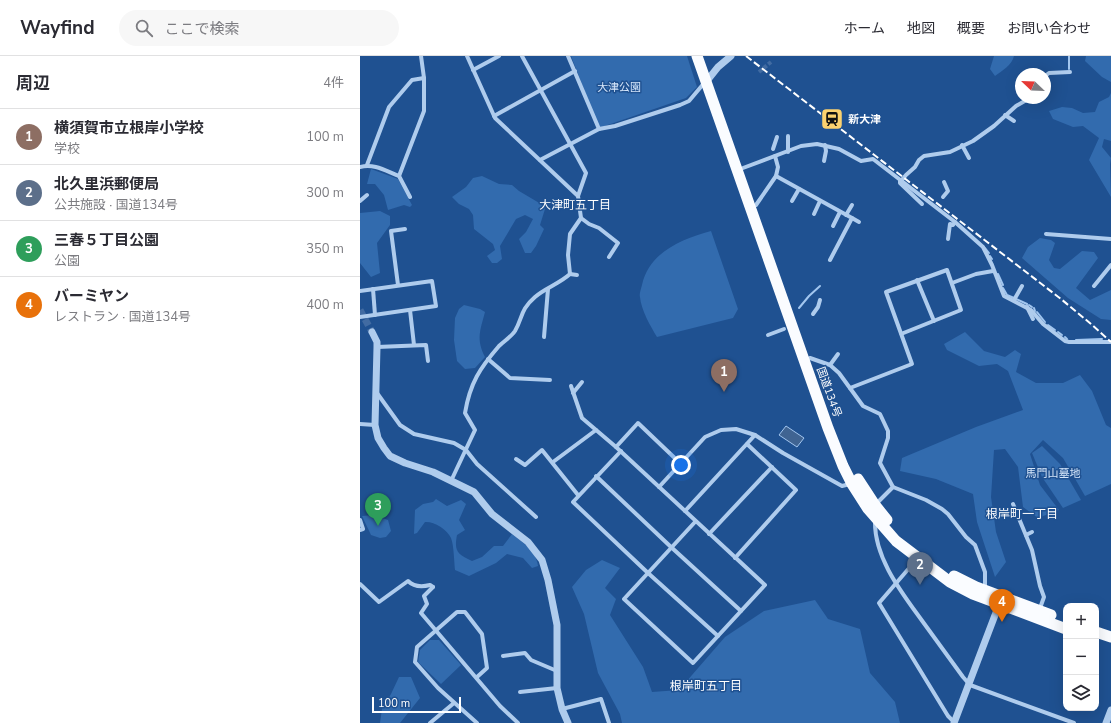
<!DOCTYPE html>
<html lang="ja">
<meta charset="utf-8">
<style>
body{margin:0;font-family:"Nunito Sans","Noto Sans JP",sans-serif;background:#f7f7f7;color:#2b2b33}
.controls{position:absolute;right:12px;bottom:12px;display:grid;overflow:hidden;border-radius:8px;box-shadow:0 4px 16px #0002}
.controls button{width:36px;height:36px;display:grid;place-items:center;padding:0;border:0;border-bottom:1px solid #e1e1e2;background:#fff;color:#2b2b33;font:20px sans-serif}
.compass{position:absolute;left:655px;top:12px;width:36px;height:36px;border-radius:50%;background:#fff;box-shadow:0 4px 16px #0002;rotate:293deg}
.scale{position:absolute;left:12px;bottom:10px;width:89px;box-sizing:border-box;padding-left:4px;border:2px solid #fff;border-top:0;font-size:11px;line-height:14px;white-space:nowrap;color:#fff;-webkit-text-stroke:3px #1f5191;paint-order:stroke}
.you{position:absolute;left:321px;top:409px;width:14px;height:14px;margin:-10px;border:3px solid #fff;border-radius:50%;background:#1a73e8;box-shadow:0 0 0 6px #1a73e833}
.badge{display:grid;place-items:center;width:26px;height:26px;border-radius:50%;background:#1a73e8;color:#fff;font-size:13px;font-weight:700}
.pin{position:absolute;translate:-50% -33px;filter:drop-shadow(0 1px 2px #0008)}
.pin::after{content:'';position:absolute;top:21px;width:14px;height:12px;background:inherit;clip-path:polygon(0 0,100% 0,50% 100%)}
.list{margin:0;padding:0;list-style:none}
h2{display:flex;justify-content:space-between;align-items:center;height:52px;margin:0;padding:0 16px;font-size:17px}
h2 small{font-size:13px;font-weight:400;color:#7c7c81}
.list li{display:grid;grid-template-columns:26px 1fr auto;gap:12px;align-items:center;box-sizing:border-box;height:56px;padding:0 16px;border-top:1px solid #e1e1e2}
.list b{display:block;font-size:15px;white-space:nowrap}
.list p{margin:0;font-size:13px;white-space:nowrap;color:#7c7c81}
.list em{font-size:13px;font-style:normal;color:#7c7c81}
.icon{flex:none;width:22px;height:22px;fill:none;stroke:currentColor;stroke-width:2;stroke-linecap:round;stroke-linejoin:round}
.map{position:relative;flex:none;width:751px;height:667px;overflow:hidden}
header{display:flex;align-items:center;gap:24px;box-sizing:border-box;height:56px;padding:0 20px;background:#fff;border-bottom:1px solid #e1e1e2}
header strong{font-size:19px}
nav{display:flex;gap:22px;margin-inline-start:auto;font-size:14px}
.search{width:280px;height:36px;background:#f7f7f7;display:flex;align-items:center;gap:10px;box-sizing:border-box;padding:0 14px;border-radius:22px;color:#7c7c81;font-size:15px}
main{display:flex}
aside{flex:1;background:#fff}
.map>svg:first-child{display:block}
</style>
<header>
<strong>Wayfind</strong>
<div class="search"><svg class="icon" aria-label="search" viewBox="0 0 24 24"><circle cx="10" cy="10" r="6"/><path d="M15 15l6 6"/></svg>ここで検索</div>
<nav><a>ホーム</a><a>地図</a><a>概要</a><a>お問い合わせ</a></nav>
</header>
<main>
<aside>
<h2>周辺<small>4件</small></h2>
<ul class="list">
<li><span class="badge" style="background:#8d6e63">1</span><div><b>横須賀市立根岸小学校</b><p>学校</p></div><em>100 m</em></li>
<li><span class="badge" style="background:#5c6f8a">2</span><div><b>北久里浜郵便局</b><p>公共施設 · 国道134号</p></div><em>300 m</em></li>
<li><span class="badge" style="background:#2e9e5b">3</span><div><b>三春５丁目公園</b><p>公園</p></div><em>350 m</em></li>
<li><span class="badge" style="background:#e8710a">4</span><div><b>バーミヤン</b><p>レストラン · 国道134号</p></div><em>400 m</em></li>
</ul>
</aside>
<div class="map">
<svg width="751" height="667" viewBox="0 0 751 667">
<rect width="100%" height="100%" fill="#1f5191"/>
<g fill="#326bae">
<polygon points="211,0 327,0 337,31 326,42 239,72"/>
<path d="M 634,0 L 654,0 C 652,9 642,15 635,20 L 630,13 Z"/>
<polygon points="726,0 751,0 751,26 742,21 725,5"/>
<polygon points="751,37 751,85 744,83 742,91 751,102 750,108 751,141 729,104 739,82 723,70 713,71 693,63 689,55 702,51 712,52 723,57 735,56 739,46 749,41"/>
<polygon points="11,113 38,123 52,149 50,151 44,149 28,154 24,139 15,128 7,128"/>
<polygon points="122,120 139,128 152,129 159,135 181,148 185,153 180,169 184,173 176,190 171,197 165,197 159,183 166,176 173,163 165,159 156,163 140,190 142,203 137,207 132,207 127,200 135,194 133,188 114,173 113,159 109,153 99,148 92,141 106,131 113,122"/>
<polygon points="20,155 30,160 30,169 17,187 20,217 11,221 0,207 0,157"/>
<path d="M 351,175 L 378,253 L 373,262 L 297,281 C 291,271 281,254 280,241 C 279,238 281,233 282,229 C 289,196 322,183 351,175 Z"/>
<polygon points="680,182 691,184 695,187 689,204 694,212 700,213 722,195 734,196 738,202 716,232 730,244 751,234 751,264 741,263 708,242 662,202 668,191"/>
<path d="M 104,249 L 120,253 L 125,256 C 120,275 116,283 125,301 L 115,312 L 105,313 L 97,305 L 94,284 L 95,262 L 99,253 Z"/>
<polygon points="605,276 624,295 645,301 655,294 661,298 656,316 676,327 703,327 720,319 732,335 746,369 751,372 751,428 725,440 703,402 683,384 670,398 680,429 699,454 678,462 663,451 658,411 645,393 634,394 631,441 636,476 646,506 635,521 617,466 613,438 576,423 540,415 542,402 616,371 663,354 648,315 637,308 619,310 587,294 584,288"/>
<polygon points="682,390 700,408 721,444 703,452 682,421 672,397"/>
<path d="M 76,443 L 87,450 L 101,444 L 106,448 L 99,464 L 105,474 L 97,479 C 94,495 97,498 112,505 L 122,501 L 134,490 L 143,490 L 152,478 C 163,487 176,494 178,510 L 172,512 L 163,502 L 147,498 L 136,507 L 109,520 L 95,514 C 94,505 94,490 91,482 C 87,473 73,465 65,466 L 57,477 L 54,478 L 55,454 L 63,448 L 73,446 Z"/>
<polygon points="14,459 28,464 31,475 26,481 20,482 11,479 2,460"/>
<polygon points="242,504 260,512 245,532 256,543 250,559 283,611 292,636 319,634 365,581 404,555 455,544 468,563 500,573 510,617 535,646 540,667 262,667 260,658 238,617 224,558 212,531 226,514"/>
<polygon points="70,584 79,584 101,609 81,628 58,606 60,594"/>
<polygon points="39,621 51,621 60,642 40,667 20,667 22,653 31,638"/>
</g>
<polygon fill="#406492" stroke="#a2c6ef" points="426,370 444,382 437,391 419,379"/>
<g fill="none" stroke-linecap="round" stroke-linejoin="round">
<g stroke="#a2c6ef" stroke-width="2">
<polyline points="709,0 709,13"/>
<polyline points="625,192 629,197"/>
<polyline points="630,200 632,203"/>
<polyline points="638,218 643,229"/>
<polyline points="643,232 647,239 654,242"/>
<polyline points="656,243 667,248"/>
<polyline points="669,249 672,251"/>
<polyline points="439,252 449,240 460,230"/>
<polyline points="674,252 675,255"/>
<polyline points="677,256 685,266"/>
<polyline points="688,269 695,274"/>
<polyline points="698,276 702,279"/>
<polyline points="705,281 707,283"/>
<polyline points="716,284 742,283"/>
</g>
<polyline stroke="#416ba2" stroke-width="4" stroke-dasharray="4 2" stroke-linecap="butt" points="399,16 411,6"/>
<polyline stroke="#416ba2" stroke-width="7" stroke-dasharray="7 3.5" stroke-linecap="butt" points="0,254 12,276"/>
<g stroke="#afcced" stroke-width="4">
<polyline points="107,0 135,62 218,140"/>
<polyline points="208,0 239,73"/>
<polyline points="113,14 139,0"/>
<polyline points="685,20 689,17 710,16"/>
<polyline points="645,59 654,65"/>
<polyline points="134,60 215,15"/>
<polyline points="428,80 428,96"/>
<polyline points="602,89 609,102"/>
<polyline points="413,93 417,81"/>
<polyline points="180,104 239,73 255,70 320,49 329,45 345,26"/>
<polyline points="464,105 466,95 465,89"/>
<polyline points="7,109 29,51 52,24 64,22"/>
<path d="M 0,111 C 14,107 26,115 39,120 L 50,141"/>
<polyline points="383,112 441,90 457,88 479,93 501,105 513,103 595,166 623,191 632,209 644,240 671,254 683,268 705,285 709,286 751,286"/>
<polyline points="39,120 64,55 64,22 61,0"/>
<polyline points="416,120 492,162 470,204"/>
<polyline points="540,124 540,127 562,148"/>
<polyline points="541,125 546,119 555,111 559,104 564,100 590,96 613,85 634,70 656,50 670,42"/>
<polyline points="583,141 588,135 584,126"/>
<polyline points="0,145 7,139"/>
<polyline points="432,145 439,133"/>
<polyline points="396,149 416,120 418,111 415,100"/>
<polyline points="454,158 460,145"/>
<polyline points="486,159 492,149"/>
<polyline points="221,162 229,168 239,172 258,187 249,201"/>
<polyline points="492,162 499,166"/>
<polyline points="473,170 480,156"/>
<polyline points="686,178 751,183"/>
<polyline points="588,183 590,168 593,169 595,166"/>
<polyline points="210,218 217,219"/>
<polyline points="557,224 574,265"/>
<polyline points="592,227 616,218 633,215"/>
<polyline points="38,229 31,175 45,173"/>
<polyline points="734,230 751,209"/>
<polyline points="13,233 15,259"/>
<polyline points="0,235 72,225 76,250 0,261"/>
<polyline points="654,244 662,230"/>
<polyline points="667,251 673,263"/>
<polyline points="50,254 54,289"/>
<polyline points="453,258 458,251 460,244"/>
<polyline points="408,279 424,273"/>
<polyline points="184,281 188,233"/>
<polyline points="17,291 66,289 68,305"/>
<polyline points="450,302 470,309 479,317 503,350 520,358 528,375 528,382 520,407 533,431 566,444 582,453 588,458 606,481 615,489 625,516 625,533"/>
<polyline points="128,303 150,322 190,324"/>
<polyline points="470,309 478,298"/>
<polyline points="211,330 222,362 256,391"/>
<polyline points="490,332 552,308 526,236 587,214 601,254 541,278"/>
<polyline points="17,337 40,369 54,378 94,387 106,394 117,408 176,461"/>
<polyline points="213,337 222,326"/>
<polyline points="0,368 15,369"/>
<polyline points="261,395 213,446 288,517 358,580"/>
<polyline points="156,403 165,409 182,394 218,439"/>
<polyline points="193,406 236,374"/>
<polyline points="321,408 278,367 256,391 405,529 333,607 264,543 335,466"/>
<polyline points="236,420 311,491 381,555"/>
<path d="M 91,425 L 115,374 L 105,357 C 110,327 120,312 139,290 C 144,285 151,281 155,275 C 163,261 160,254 175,241 C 185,232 199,228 210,218 L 208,199 L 210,178 L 221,162 L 218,140 L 226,117 L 162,0"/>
<polyline points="299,431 345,381 361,374 376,373 395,379 423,397 482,430 490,428"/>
<polyline points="516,448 533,431"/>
<polyline points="653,448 672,494 680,530 684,541 679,555"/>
<polyline points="325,455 395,379"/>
<polyline points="0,464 3,473 0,474"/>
<path d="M 515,465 C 514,502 542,537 563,566 C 576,584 590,603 603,621 L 610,629 L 714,667"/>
<polyline points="349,478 412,411"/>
<polyline points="666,479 672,476"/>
<polyline points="375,502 436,434 387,388"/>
<polyline points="557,503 519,547 588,660 594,666"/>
<path d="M 0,528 L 19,546 L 48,525 C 54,531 62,531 70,529 L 73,531"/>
<polyline points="73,531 64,540 67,548 61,557 140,650 158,667"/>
<polyline points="143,600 165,597 171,604 197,615"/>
<polyline points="117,621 127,612 122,578 105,556 97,556 57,591 55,606 78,632 117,667"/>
<polyline points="160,636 197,632"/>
<polyline points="202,653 241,643 249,667"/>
<polyline points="70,667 94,647"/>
</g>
<g stroke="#afcced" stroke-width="7">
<polyline points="346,26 358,11 371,0"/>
<polyline points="12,276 17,286 17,291 15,369 18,382 24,392 30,400 45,407 73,416 114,436 132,458 168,486 182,504 188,524 197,569 197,632 202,653 208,667"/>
<polyline points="594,667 640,546"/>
<polyline points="746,667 751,654"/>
</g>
<g stroke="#fafcff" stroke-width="11">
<polyline points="337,0 468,372 483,410 492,428 508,453 536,485 590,526 613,538 706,573"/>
<polyline points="498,423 515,449 527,464"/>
<polyline points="594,520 616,531 691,559"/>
<polyline points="736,576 751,581"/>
</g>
<polyline stroke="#fff" stroke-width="2" stroke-dasharray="7 3" stroke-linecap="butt" points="386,0 701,243 731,268 751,286"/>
</g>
<defs>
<g id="station-square" transform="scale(1.15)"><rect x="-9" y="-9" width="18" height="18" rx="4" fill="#fcd26f" stroke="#1f5191"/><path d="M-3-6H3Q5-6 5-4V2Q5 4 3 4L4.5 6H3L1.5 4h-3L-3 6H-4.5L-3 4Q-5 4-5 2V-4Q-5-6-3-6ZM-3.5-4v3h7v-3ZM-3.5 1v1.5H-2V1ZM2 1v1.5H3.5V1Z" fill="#111"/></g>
</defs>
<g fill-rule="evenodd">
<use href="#station-square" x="472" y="63"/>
</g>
<g text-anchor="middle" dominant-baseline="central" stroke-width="3" stroke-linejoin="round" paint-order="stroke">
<g font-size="11" fill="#d5e6fa" stroke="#1f5191">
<text x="259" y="31">大津公園</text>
<text x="693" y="417">馬門山墓地</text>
</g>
<g font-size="11" font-weight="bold" fill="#fff" stroke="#1f5191" text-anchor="start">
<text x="488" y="63">新大津</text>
</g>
<g font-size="11" fill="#fff" stroke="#1f5191">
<text transform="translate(469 336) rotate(70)">国道134号</text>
</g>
<g font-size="12" fill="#fff" stroke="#1f5191">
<text x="215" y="149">大津町五丁目</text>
<text x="662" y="458">根岸町一丁目</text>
<text x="346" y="630">根岸町五丁目</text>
</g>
</g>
</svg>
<div class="controls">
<button>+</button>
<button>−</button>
<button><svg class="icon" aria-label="layers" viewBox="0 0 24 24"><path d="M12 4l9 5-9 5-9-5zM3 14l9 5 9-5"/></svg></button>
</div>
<svg class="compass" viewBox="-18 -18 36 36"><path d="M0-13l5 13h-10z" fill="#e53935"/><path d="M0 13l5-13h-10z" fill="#7c7c81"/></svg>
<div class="scale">100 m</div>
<div class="you"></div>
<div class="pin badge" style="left:364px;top:336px;background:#8d6e63">1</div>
<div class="pin badge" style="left:560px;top:529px;background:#5c6f8a">2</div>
<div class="pin badge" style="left:18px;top:470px;background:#2e9e5b">3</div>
<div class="pin badge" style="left:642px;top:566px;background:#e8710a">4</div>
</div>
</main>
